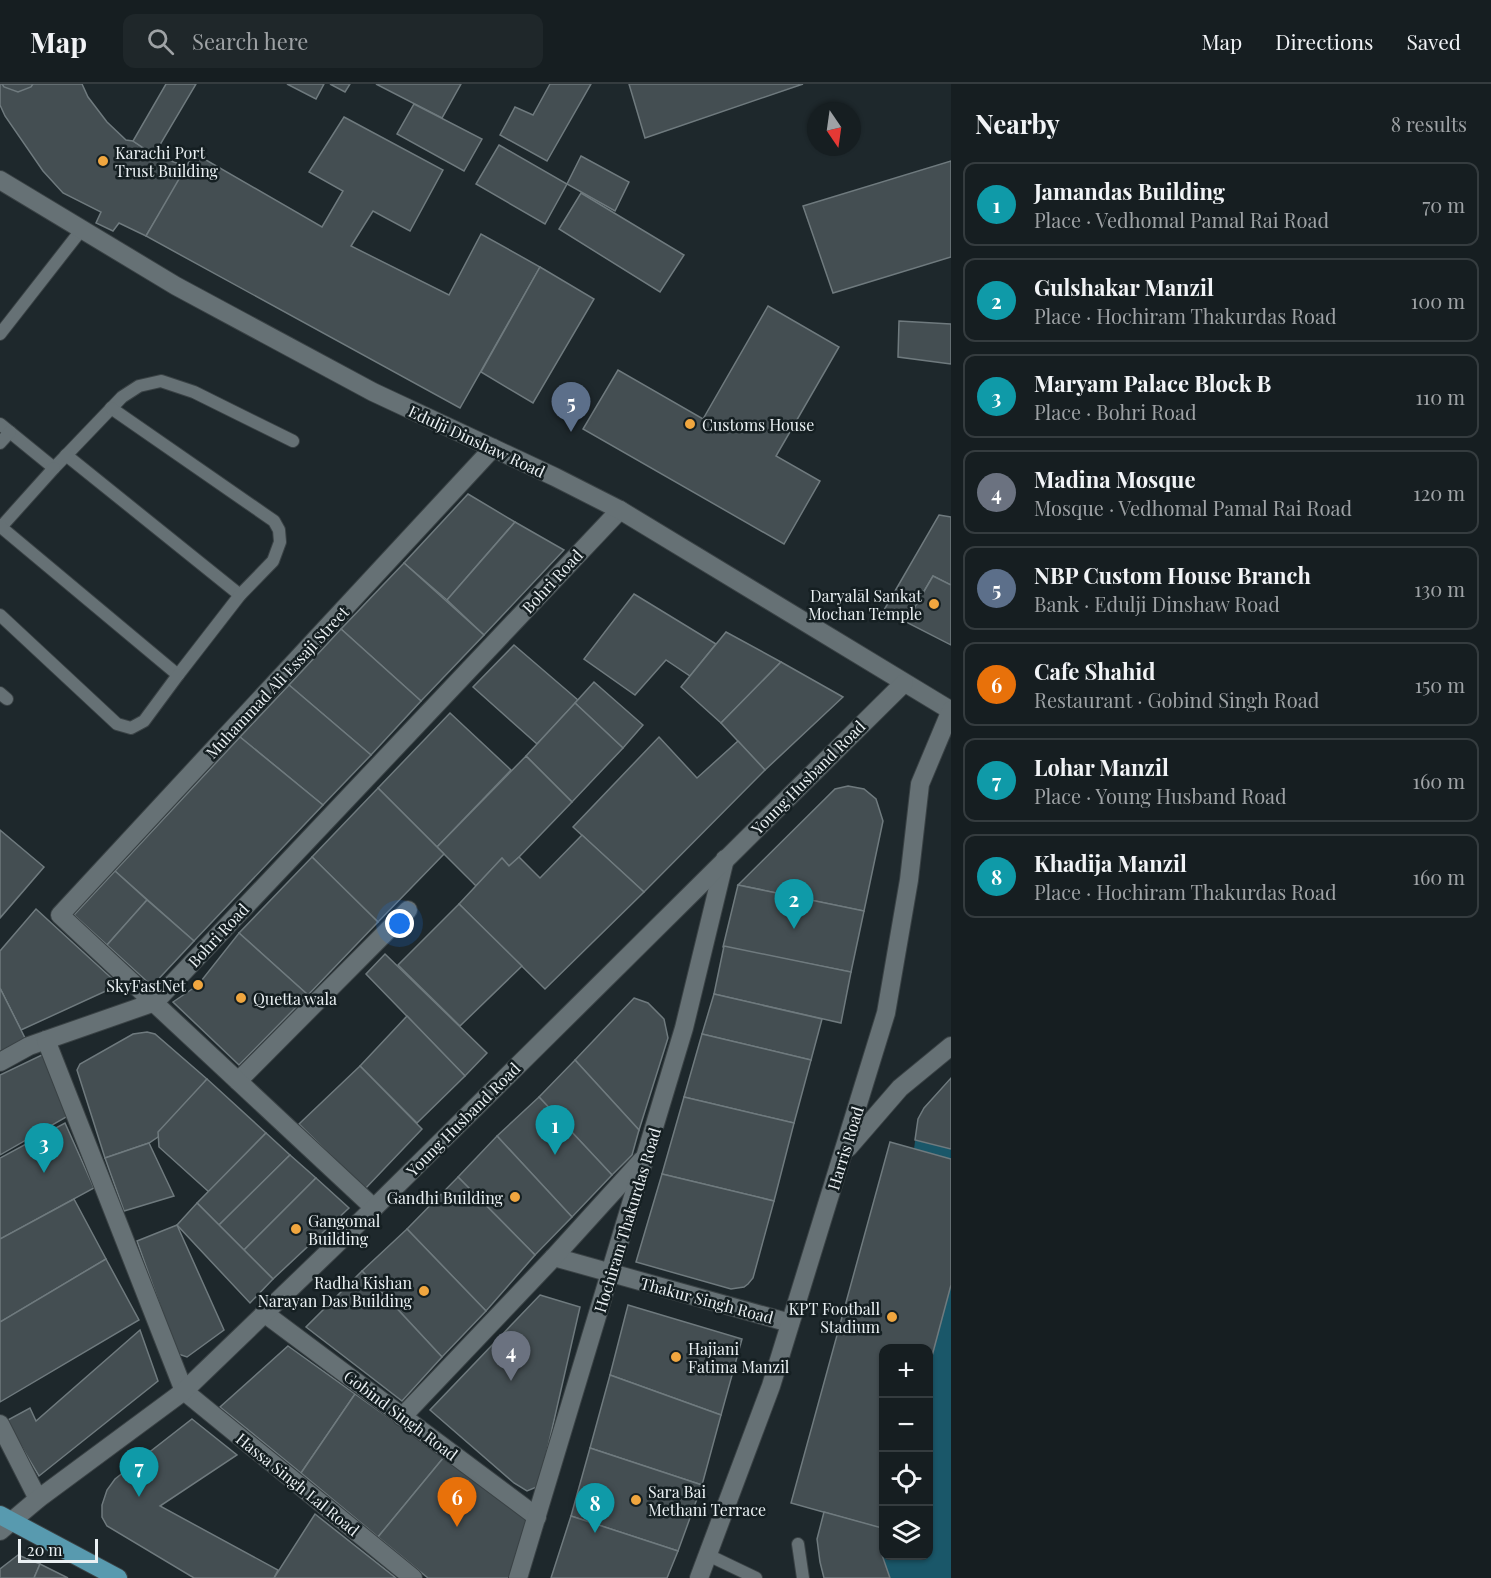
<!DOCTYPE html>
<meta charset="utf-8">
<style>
body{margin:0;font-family:"Playfair Display",serif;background:#1f272a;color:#f1f3f6}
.controls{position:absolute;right:18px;bottom:18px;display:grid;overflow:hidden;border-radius:12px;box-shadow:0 2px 4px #0004}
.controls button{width:54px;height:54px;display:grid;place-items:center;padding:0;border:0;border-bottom:2px solid #353c3f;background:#161e21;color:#f1f3f6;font:30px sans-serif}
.compass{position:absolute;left:807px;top:18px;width:54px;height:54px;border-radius:50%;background:#161e21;box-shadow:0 2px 4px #0004;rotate:167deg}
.scale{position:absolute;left:18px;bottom:15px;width:80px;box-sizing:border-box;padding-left:6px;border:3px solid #eaf0f3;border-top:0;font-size:16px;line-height:21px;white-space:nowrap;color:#eaf0f3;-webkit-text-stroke:4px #151f22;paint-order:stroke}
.you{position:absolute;left:400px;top:840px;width:21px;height:21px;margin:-15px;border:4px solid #fff;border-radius:50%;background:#1a73e8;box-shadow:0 0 0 9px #1a73e833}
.badge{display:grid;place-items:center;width:39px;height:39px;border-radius:50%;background:#f0a63f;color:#fff;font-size:20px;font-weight:700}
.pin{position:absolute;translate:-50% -50px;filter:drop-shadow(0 2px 3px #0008)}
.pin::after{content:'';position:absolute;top:32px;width:21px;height:18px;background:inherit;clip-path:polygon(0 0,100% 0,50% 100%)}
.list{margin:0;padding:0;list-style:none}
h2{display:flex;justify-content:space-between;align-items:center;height:78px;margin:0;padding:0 24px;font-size:26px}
h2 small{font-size:20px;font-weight:400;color:#9ea2a5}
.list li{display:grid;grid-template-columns:39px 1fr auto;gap:18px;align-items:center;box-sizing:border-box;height:84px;margin:0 12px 12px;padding:0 12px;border:2px solid #353c3f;border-radius:12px}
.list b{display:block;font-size:22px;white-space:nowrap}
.list p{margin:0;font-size:20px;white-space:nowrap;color:#9ea2a5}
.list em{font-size:20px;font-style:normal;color:#9ea2a5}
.icon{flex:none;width:33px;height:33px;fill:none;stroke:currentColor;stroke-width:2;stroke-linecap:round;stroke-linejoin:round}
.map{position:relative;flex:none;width:951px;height:1494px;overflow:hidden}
header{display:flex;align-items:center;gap:36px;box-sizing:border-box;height:84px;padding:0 30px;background:#161e21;border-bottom:2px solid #353c3f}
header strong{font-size:28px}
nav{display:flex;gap:33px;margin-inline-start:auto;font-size:21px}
.search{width:420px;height:54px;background:#1f272a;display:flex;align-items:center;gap:15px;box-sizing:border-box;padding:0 21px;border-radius:12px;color:#9ea2a5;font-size:22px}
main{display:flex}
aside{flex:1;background:#161e21}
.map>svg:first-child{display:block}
</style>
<header>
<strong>Map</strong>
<div class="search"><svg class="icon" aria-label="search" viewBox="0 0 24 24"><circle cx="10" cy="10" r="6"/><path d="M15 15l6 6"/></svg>Search here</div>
<nav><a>Map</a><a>Directions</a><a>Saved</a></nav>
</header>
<main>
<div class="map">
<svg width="951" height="1494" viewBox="0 0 951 1494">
<rect width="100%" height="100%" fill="#1e282c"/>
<path fill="#1a5769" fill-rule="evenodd" d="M 951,994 L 951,1494 L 824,1494 C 817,1471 816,1452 824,1428 L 791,1419 L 890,1058 L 914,1065 L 918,1035 L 924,1024 ZM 884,1264 L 928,1264 L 928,1472 L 884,1472 Z"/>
<g fill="#444e52" stroke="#6f7a7e" stroke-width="1.5">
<polygon points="0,0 82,0 88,13 107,38 126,56 133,57 154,71 188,83 146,152 119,139 113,147 96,139 101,128 63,109 43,87 5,32 0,21"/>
<polygon points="2,0 33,0 31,3 18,8 4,3"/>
<polygon points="166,0 196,0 154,71 133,57"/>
<polygon points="287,0 324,0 316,15"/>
<polygon points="330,0 350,0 345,8"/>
<polygon points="376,0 461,0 442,34"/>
<polygon points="550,0 591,0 547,77 500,51 515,23 533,31"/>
<polygon points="629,0 803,0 645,54"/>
<polygon points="414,20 482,55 464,87 397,50"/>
<polygon points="344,33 443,86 410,147 373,127 351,162 449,211 481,150 540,183 460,324 146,152 194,69 322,143 343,107 309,88"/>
<polygon points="499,61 567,100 545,140 476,100"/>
<polygon points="581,72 629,98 615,127 567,100"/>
<polygon points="951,77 951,173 833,209 803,122"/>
<polygon points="581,109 684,171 660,208 559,145"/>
<polygon points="540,183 594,215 533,319 481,288"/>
<polygon points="768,222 839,263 776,372 820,397 784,460 583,345 618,286 703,335"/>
<polygon points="899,237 951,240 951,280 898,273"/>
<polygon points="468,410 515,438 447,516 404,479"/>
<polygon points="939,431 951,433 951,501 933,492 906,538 884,526"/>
<polygon points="515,438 564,466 484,551 447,516"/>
<polygon points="404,479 484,551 421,617 341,545"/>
<polygon points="933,492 951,501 951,561 906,538"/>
<polygon points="634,510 716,560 690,592 666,576 635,611 584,575"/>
<polygon points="341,545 421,617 371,671 289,601"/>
<polygon points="726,548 781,578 721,639 681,603"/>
<polygon points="514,561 578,616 537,660 473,603"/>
<polygon points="781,578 843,613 765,686 721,639"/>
<polygon points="594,598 643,641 623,664 575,619"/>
<polygon points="289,601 371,671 323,721 240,653"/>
<polygon points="575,619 623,664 572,718 526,672"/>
<polygon points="450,629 511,686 437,763 378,704"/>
<polygon points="240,653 323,721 194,857 115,787"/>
<polygon points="659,653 697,694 738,657 765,686 644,808 573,743"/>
<polygon points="526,672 572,718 519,773 509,782 502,774 476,802 437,763"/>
<polygon points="848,702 864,705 876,715 883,737 864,827 738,801 835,705"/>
<polygon points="378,704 444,770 378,838 312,773"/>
<polygon points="0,746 44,783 0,834"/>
<polygon points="582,751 644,808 545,905 459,820 502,774 509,782 519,773 540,794"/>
<polygon points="312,773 378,838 308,911 239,849"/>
<polygon points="115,787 147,816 107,861 74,831"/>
<polygon points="738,801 864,827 851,888 723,863"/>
<polygon points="147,816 194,857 152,902 107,861"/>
<polygon points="459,820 522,882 460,942 398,881"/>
<polygon points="36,825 119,901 21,946 0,904 0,867"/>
<polygon points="239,849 308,911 239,981 173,918 198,901"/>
<polygon points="724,862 851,888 841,939 714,910"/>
<polygon points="385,870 487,969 465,992 366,890"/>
<polygon points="0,904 29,962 0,978"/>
<polygon points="714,910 822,935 811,976 702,950"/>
<polygon points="634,914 648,919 664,935 668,954 639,1046 575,976"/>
<polygon points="407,932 465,992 417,1039 360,982"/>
<polygon points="147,948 155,950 207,995 158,1053 149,1059 105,1074 77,986 80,980 133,950"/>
<polygon points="702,950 811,976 794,1039 684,1013"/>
<polygon points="46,969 68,1032 0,1071 0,991"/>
<polygon points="575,976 639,1046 632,1071 612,1091 539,1013"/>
<polygon points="360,982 422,1045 365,1105 299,1040"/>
<polygon points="951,994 951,1065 915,1056 918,1035 924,1024"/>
<polygon points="207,995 266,1049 209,1108 159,1063 158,1048"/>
<polygon points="539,1013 612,1091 572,1133 497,1052"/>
<polygon points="684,1013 794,1039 774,1117 662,1090"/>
<polygon points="65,1039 94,1104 0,1155 0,1074"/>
<polygon points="266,1049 290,1071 219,1141 197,1119"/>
<polygon points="497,1052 572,1133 535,1171 458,1093"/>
<polygon points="890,1058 951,1075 951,1201 928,1287 928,1264 884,1264 884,1445 791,1419"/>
<polygon points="149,1059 174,1112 124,1127 105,1074"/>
<polygon points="290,1071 316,1094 244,1166 219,1141"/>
<polygon points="662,1090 774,1117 753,1194 748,1200 744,1203 731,1205 636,1178"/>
<polygon points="458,1093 535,1171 486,1227 407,1145"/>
<polygon points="316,1094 349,1124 273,1195 244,1166"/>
<polygon points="74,1115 106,1175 0,1238 0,1155"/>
<polygon points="197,1119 273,1195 250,1219 177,1141"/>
<polygon points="177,1141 224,1246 187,1273 178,1270 175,1264 137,1157"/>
<polygon points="407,1145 486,1227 442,1273 362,1187"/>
<polygon points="106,1175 139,1236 0,1318 0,1238"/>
<polygon points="362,1187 442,1273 402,1317 306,1243"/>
<polygon points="540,1211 580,1223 539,1402 527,1407 514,1399 430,1326"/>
<polygon points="628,1221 742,1255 721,1331 610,1291"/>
<polygon points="140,1246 158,1297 39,1392 6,1337 30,1324 36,1337"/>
<polygon points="288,1262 355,1310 301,1389 220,1323"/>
<polygon points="610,1291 721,1331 702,1401 590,1364"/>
<polygon points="355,1310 444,1373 378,1453 301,1389"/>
<polygon points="192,1335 237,1371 160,1422 278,1486 274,1494 194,1494 107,1442 102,1433 102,1421 107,1406 115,1395"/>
<polygon points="590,1364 702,1401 678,1467 571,1432"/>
<polygon points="444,1373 538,1443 516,1494 428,1494 378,1453"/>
<polygon points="824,1428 882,1444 881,1468 890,1494 824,1494 820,1478 817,1455"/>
<polygon points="315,1430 396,1494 274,1494"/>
<polygon points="571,1432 678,1467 667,1494 551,1494"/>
<polygon points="18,1471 40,1480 34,1494 0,1494 0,1485"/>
<polygon points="40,1480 68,1494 34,1494"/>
</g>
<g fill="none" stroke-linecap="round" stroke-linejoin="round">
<g stroke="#3a4245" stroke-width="14">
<g id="lane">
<polyline points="0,250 82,145"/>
<polyline points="0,340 54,384 122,313 139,302 161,297 194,308 293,357"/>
<polyline points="0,359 10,348"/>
<polyline points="66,371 240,511"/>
<polyline points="1,443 54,384"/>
<polyline points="0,444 1,443 178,591 240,511 273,477 280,458 279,446 274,437 111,324"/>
<polyline points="0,531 117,640 131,644 144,637 178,591"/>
<polyline points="0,609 7,615"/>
<polyline points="798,1460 803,1494"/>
<polyline points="708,1471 756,1494"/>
</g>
</g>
<g stroke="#3a4245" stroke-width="20">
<g id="street">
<polyline points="0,978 29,962 46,956"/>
<polyline points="238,997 408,826"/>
<polyline points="374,1124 60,831 493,364"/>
<polyline points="554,1173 790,1239"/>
<polyline points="264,1229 537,1433"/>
<polyline points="402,1333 554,1173 642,1076"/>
<polyline points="0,1340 38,1415"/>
<polyline points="413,1494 184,1307 46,956 155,918 620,426"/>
<polyline points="518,1494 684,944 725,775"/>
</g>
</g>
<g stroke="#3a4245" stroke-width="20">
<g id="secondary">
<polyline points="0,96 176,202 373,308 555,393 620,426 950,626"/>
<polyline points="848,1064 900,1004 951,962"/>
<polyline points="0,1447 38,1415 184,1307 374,1124 904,599"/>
<polyline points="699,1494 771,1302 886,929 909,796 920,700 951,626"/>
</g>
</g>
<g stroke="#3a4245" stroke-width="20">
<polyline id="primary" points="0,1431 118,1494"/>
</g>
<use href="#lane" stroke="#667175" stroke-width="12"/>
<use href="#street" stroke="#667175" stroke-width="18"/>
<use href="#secondary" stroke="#667175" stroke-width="18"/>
<use href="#primary" stroke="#589aaf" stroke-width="18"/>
</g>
<g fill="#f0a63f" stroke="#151f22" stroke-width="2">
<circle cx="103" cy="77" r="6"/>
<circle cx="690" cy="340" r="6"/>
<circle cx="934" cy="520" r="6"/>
<circle cx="198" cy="901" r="6"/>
<circle cx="241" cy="914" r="6"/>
<circle cx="515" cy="1113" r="6"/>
<circle cx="296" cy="1145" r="6"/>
<circle cx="424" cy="1207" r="6"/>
<circle cx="892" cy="1233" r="6"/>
<circle cx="676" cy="1273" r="6"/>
<circle cx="636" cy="1416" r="6"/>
</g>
<g text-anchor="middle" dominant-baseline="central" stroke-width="5" stroke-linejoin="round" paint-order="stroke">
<g font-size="16" fill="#eaf0f3" stroke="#151f22" text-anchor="start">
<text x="115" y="68">Karachi Port<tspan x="115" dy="18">Trust Building</tspan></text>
<text x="702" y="340">Customs House</text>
<text x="922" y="511" text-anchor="end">Daryalāl Sankat<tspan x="922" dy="18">Mochan Temple</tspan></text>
<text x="186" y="901" text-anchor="end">SkyFastNet</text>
<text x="253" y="914">Quetta wala</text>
<text x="503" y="1113" text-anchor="end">Gandhi Building</text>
<text x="308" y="1136">Gangomal<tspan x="308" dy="18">Building</tspan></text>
<text x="412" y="1198" text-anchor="end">Radha Kishan<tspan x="412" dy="18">Narayan Das Building</tspan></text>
<text x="880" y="1224" text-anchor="end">KPT Football<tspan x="880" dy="18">Stadium</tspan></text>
<text x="688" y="1264">Hajiani<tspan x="688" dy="18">Fatima Manzil</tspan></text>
<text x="648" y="1407">Sara Bai<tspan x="648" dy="18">Methani Terrace</tspan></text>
</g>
<g font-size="16" fill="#eaf0f3" stroke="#151f22">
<text transform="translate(477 357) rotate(25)">Edulji Dinshaw Road</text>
<text transform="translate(552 497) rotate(-47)">Bohri Road</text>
<text transform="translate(277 598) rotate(-47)">Muhammad Ali Essaji Street</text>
<text transform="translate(808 693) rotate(-45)">Young Husband Road</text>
<text transform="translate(218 851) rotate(-47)">Bohri Road</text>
<text transform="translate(463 1035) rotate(-45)">Young Husband Road</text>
<text transform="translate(845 1064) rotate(-73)">Harris Road</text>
<text transform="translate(627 1136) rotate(-73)">Hochiram Thakurdas Road</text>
<text transform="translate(707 1216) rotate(15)">Thakur Singh Road</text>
<text transform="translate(401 1331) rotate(37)">Gobind Singh Road</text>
<text transform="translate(298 1400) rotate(39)">Hassa Singh Lal Road</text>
</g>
</g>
</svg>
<div class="controls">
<button>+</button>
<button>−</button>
<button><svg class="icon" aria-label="locate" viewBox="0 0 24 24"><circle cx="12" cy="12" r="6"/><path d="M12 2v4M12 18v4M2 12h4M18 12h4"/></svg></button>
<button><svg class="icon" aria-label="layers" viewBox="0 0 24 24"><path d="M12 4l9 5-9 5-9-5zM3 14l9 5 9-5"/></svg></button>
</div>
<svg class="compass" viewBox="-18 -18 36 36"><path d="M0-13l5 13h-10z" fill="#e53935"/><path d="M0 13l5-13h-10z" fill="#9ea2a5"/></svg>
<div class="scale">20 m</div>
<div class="you"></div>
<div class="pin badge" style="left:555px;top:1071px;background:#0f9aa8">1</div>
<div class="pin badge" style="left:794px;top:845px;background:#0f9aa8">2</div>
<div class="pin badge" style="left:44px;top:1089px;background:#0f9aa8">3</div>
<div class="pin badge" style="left:511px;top:1297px;background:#6b7280">4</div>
<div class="pin badge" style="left:571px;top:348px;background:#5c6f8a">5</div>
<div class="pin badge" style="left:457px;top:1443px;background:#e8710a">6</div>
<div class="pin badge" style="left:139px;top:1413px;background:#0f9aa8">7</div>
<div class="pin badge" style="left:595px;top:1449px;background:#0f9aa8">8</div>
</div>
<aside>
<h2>Nearby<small>8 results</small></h2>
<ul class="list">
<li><span class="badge" style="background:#0f9aa8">1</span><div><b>Jamandas Building</b><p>Place · Vedhomal Pamal Rai Road</p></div><em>70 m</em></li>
<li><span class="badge" style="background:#0f9aa8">2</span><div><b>Gulshakar Manzil</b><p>Place · Hochiram Thakurdas Road</p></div><em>100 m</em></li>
<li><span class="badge" style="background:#0f9aa8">3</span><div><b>Maryam Palace Block B</b><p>Place · Bohri Road</p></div><em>110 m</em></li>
<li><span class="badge" style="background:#6b7280">4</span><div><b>Madina Mosque</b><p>Mosque · Vedhomal Pamal Rai Road</p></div><em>120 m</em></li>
<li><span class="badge" style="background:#5c6f8a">5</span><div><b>NBP Custom House Branch</b><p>Bank · Edulji Dinshaw Road</p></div><em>130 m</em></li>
<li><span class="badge" style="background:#e8710a">6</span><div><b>Cafe Shahid</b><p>Restaurant · Gobind Singh Road</p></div><em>150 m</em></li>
<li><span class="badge" style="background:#0f9aa8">7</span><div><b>Lohar Manzil</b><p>Place · Young Husband Road</p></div><em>160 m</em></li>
<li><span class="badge" style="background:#0f9aa8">8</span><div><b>Khadija Manzil</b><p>Place · Hochiram Thakurdas Road</p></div><em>160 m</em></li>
</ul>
</aside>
</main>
